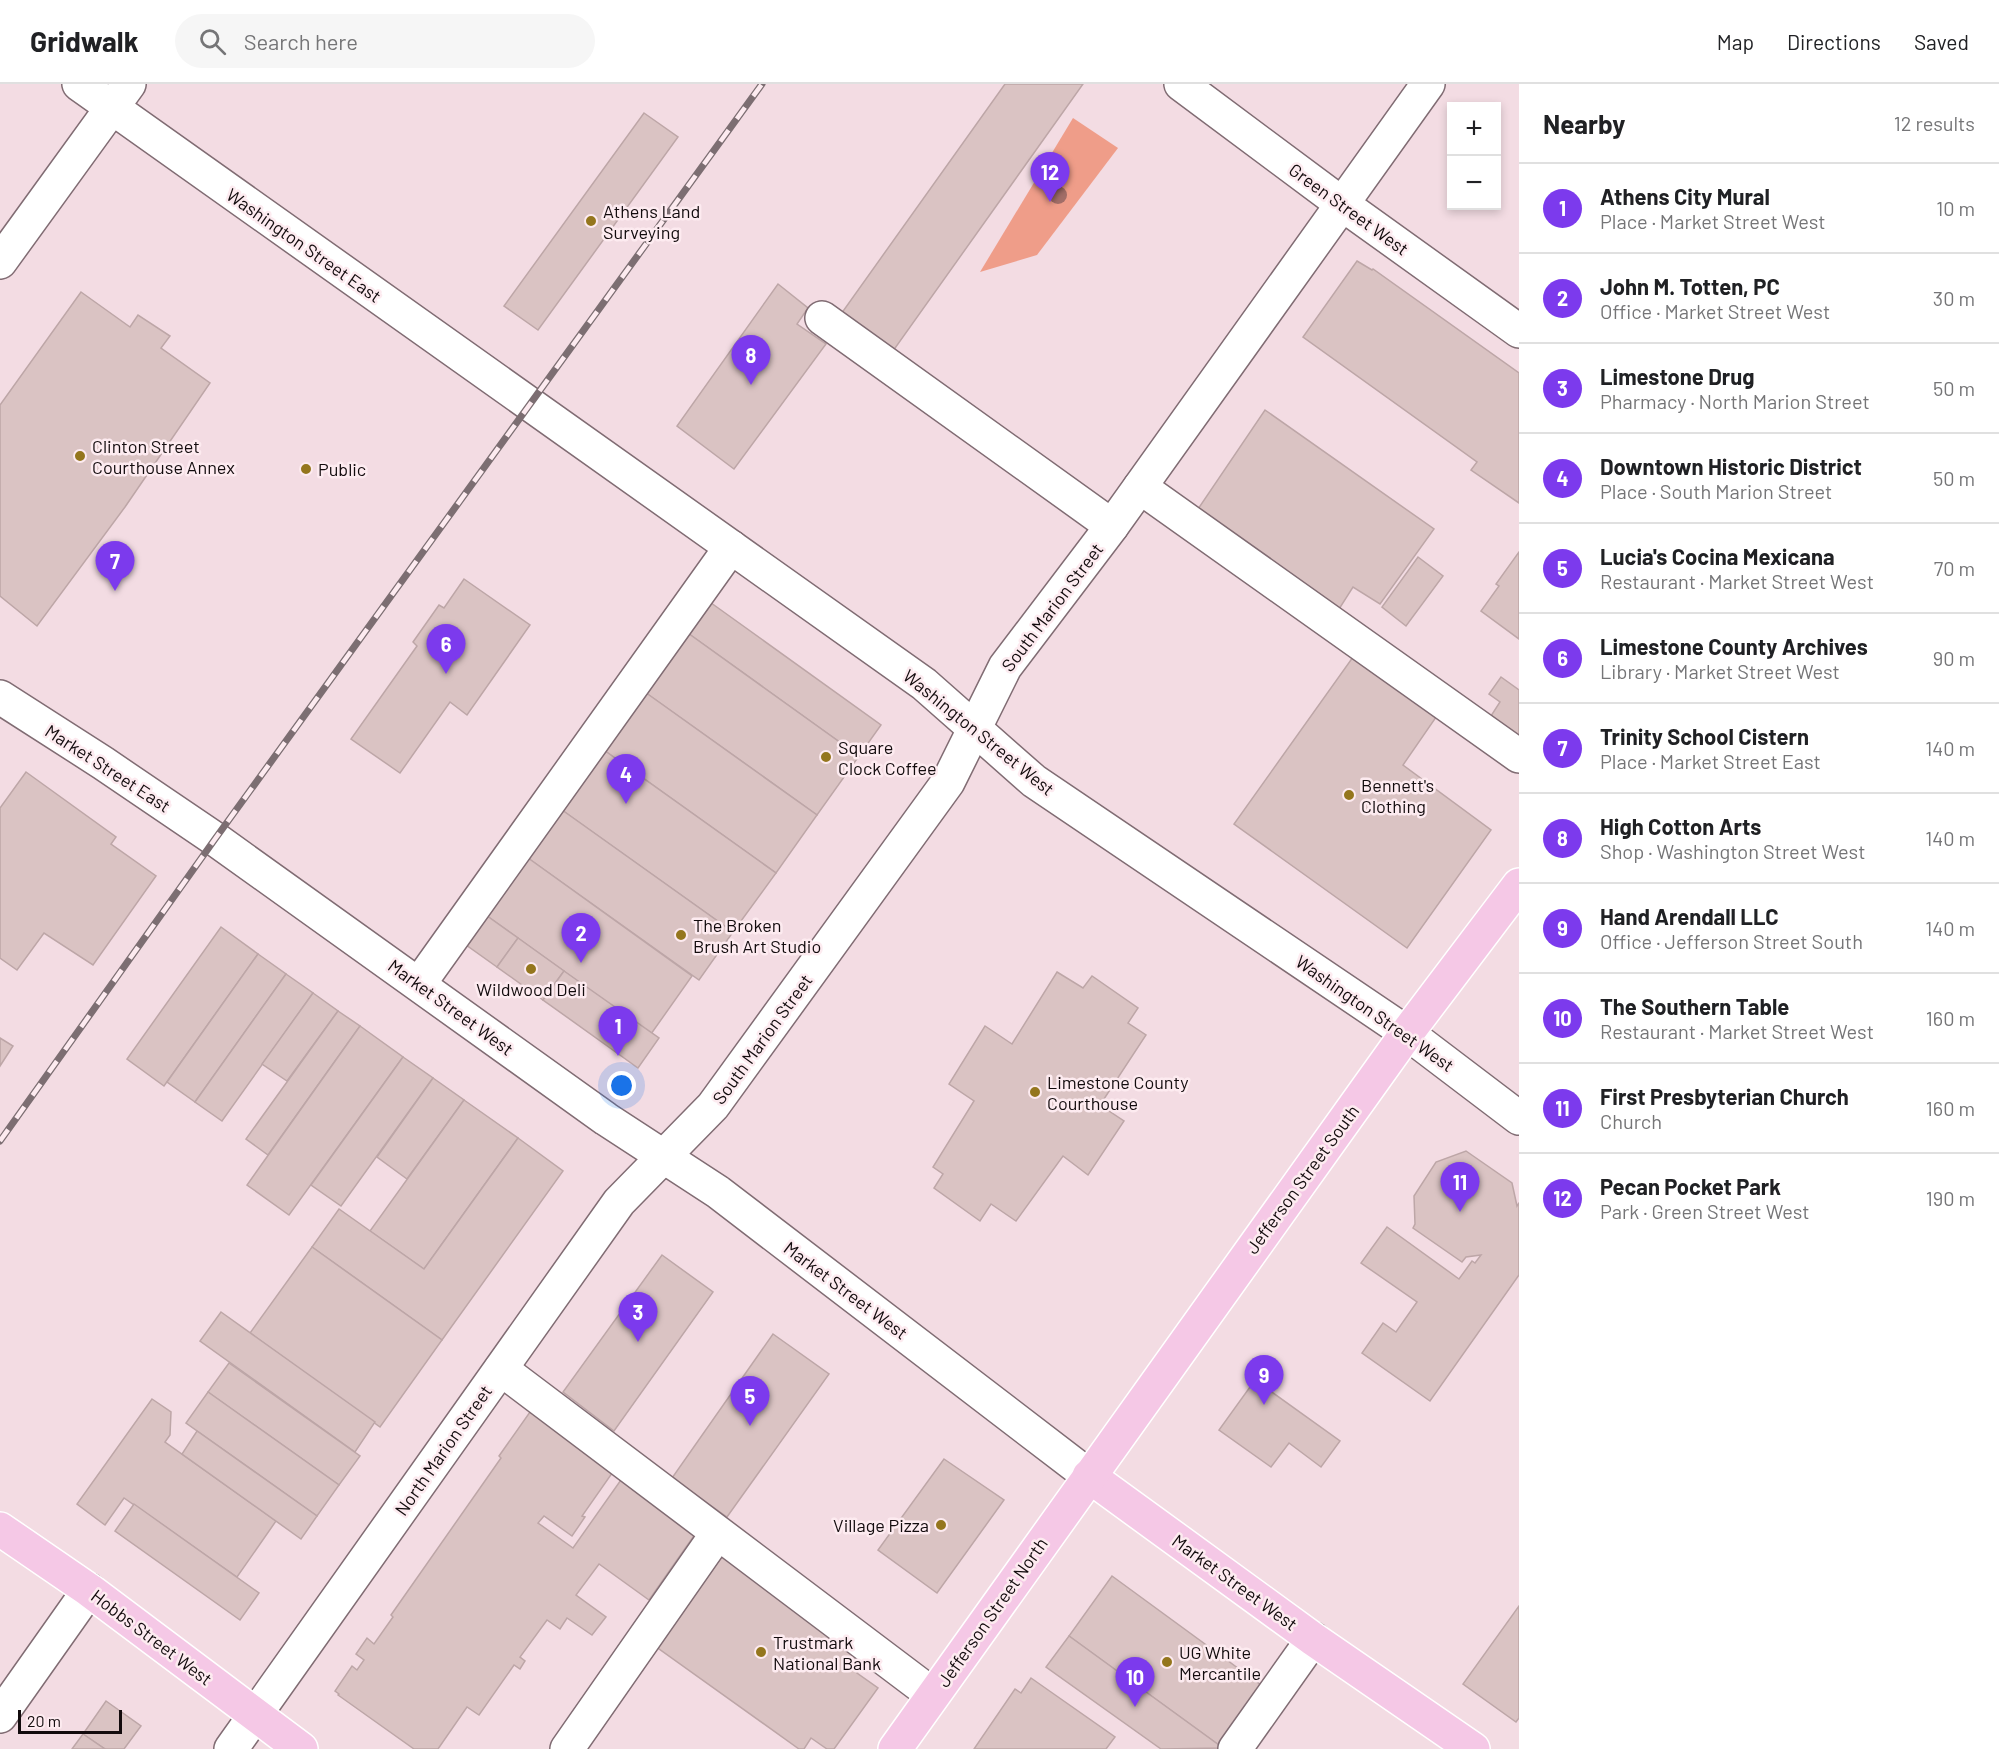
<!DOCTYPE html>
<meta charset="utf-8">
<style>
body{margin:0;font-family:Barlow,sans-serif;background:#f6f6f6;color:#202124}
.controls{position:absolute;right:18px;top:18px;display:grid;overflow:hidden;border-radius:0px;box-shadow:0 3px 9px #0003}
.controls button{width:54px;height:54px;display:grid;place-items:center;padding:0;border:0;border-bottom:2px solid #e0e0e0;background:#fff;color:#202124;font:30px sans-serif}
.scale{position:absolute;left:18px;bottom:15px;width:104px;box-sizing:border-box;padding-left:6px;border:3px solid #120b0d;border-top:0;font-size:16px;line-height:21px;white-space:nowrap;color:#120b0d;-webkit-text-stroke:4px #fdebf0;paint-order:stroke}
.you{position:absolute;left:622px;top:1002px;width:21px;height:21px;margin:-15px;border:4px solid #fff;border-radius:50%;background:#1a73e8;box-shadow:0 0 0 9px #1a73e833}
.badge{display:grid;place-items:center;width:39px;height:39px;border-radius:50%;background:#7c3aed;color:#fff;font-size:20px;font-weight:700}
.pin{position:absolute;translate:-50% -50px;filter:drop-shadow(0 2px 3px #0008)}
.pin::after{content:'';position:absolute;top:32px;width:21px;height:18px;background:inherit;clip-path:polygon(0 0,100% 0,50% 100%)}
.list{margin:0;padding:0;list-style:none}
h2{display:flex;justify-content:space-between;align-items:center;height:78px;margin:0;padding:0 24px;font-size:26px}
h2 small{font-size:20px;font-weight:400;color:#757577}
.list li{display:grid;grid-template-columns:39px 1fr auto;gap:18px;align-items:center;box-sizing:border-box;height:90px;padding:0 24px;border-top:2px solid #e0e0e0}
.list b{display:block;font-size:22px;white-space:nowrap}
.list p{margin:0;font-size:20px;white-space:nowrap;color:#757577}
.list em{font-size:20px;font-style:normal;color:#757577}
.icon{flex:none;width:33px;height:33px;fill:none;stroke:currentColor;stroke-width:2;stroke-linecap:round;stroke-linejoin:round}
.map{position:relative;flex:none;width:1519px;height:1665px;overflow:hidden}
header{display:flex;align-items:center;gap:36px;box-sizing:border-box;height:84px;padding:0 30px;background:#fff;border-bottom:2px solid #e0e0e0}
header strong{font-size:28px}
nav{display:flex;gap:33px;margin-inline-start:auto;font-size:21px}
.search{width:420px;height:54px;background:#f6f6f6;display:flex;align-items:center;gap:15px;box-sizing:border-box;padding:0 21px;border-radius:33px;color:#757577;font-size:22px}
main{display:flex}
aside{flex:1;background:#fff}
.map>svg:first-child{display:block}
</style>
<header>
<strong>Gridwalk</strong>
<div class="search"><svg class="icon" aria-label="search" viewBox="0 0 24 24"><circle cx="10" cy="10" r="6"/><path d="M15 15l6 6"/></svg>Search here</div>
<nav><a>Map</a><a>Directions</a><a>Saved</a></nav>
</header>
<main>
<div class="map">
<svg width="1519" height="1665" viewBox="0 0 1519 1665">
<rect width="100%" height="100%" fill="#f3dce3"/>
<polygon fill="#ef9d89" points="1073,34 1118,64 1037,171 980,188"/>
<g fill="#dac3c3" stroke="#bda6a7" stroke-width="1.5">
<polygon points="1005,0 1083,0 893,267 841,230"/>
<polygon points="644,29 678,53 538,246 504,222"/>
<polygon points="1357,177 1372,186 1373,185 1519,289 1519,419 1471,386 1477,378 1303,253"/>
<polygon points="778,200 808,224 797,240 826,260 734,385 677,342"/>
<polygon points="81,208 130,243 138,231 170,252 161,264 210,299 125,423 37,542 0,512 0,321"/>
<polygon points="1265,326 1434,445 1380,520 1353,503 1334,533 1194,431"/>
<polygon points="1519,468 1519,555 1481,527 1499,502 1496,500"/>
<polygon points="1418,473 1443,492 1406,542 1382,523"/>
<polygon points="464,495 530,541 467,631 450,618 400,689 351,655 417,562 413,558 439,521 444,524"/>
<polygon points="707,516 881,641 859,672 685,547"/>
<polygon points="685,547 859,672 817,731 642,606"/>
<polygon points="1358,566 1441,626 1403,681 1491,746 1407,864 1234,740"/>
<polygon points="1501,593 1519,606 1519,656 1489,635 1500,618 1489,610"/>
<polygon points="642,606 817,731 776,789 601,664"/>
<polygon points="601,664 776,789 733,848 562,726"/>
<polygon points="26,688 116,753 111,760 156,792 93,881 44,849 17,886 0,874 0,724"/>
<polygon points="562,726 733,848 699,896 528,774"/>
<polygon points="528,774 692,892 651,950 483,829"/>
<polygon points="483,829 518,854 497,883 462,858"/>
<polygon points="221,843 258,870 164,1002 127,975"/>
<polygon points="518,854 564,887 543,916 497,883"/>
<polygon points="258,870 286,890 195,1018 167,998"/>
<polygon points="564,887 659,954 638,984 543,916"/>
<polygon points="1057,888 1083,904 1092,892 1138,924 1128,939 1146,951 1100,1021 1124,1037 1088,1091 1063,1072 1016,1137 991,1120 980,1137 934,1104 943,1090 933,1083 974,1017 949,1000 985,942 1012,960"/>
<polygon points="286,890 313,909 222,1037 195,1018"/>
<polygon points="313,909 338,927 287,997 262,980"/>
<polygon points="338,927 360,942 268,1071 246,1055"/>
<polygon points="360,942 403,973 289,1131 247,1101"/>
<polygon points="0,954 13,962 0,982"/>
<polygon points="403,973 433,994 341,1122 311,1101"/>
<polygon points="433,994 464,1016 407,1095 377,1073"/>
<polygon points="464,1016 518,1054 424,1185 370,1147"/>
<polygon points="518,1054 563,1087 442,1256 312,1163 339,1125 424,1185"/>
<polygon points="1466,1067 1512,1099 1517,1122 1519,1119 1519,1191 1430,1317 1362,1269 1383,1239 1396,1248 1417,1218 1361,1179 1387,1143 1459,1195 1472,1177 1475,1179 1481,1171 1466,1173 1462,1178 1413,1144 1415,1140 1414,1112 1436,1078"/>
<polygon points="312,1163 442,1256 380,1343 250,1249"/>
<polygon points="662,1171 713,1208 614,1347 563,1308"/>
<polygon points="221,1228 375,1338 355,1368 200,1257"/>
<polygon points="773,1250 829,1290 727,1433 672,1394"/>
<polygon points="229,1279 360,1372 339,1401 208,1308"/>
<polygon points="1255,1296 1340,1357 1321,1383 1289,1359 1271,1383 1219,1346"/>
<polygon points="208,1308 339,1401 317,1432 186,1339"/>
<polygon points="152,1315 171,1328 170,1351 165,1358 276,1437 237,1493 124,1414 105,1441 77,1420"/>
<polygon points="530,1328 615,1385 582,1432 585,1433 572,1452 544,1432 538,1439 573,1464 623,1393 698,1446 649,1516 599,1480 576,1511 606,1533 592,1551 567,1534 560,1545 547,1536 520,1573 525,1577 520,1585 514,1581 479,1631 467,1623 438,1665 414,1665 338,1611 339,1610 335,1607 352,1582 357,1586 364,1576 356,1570 367,1554 374,1560 393,1533 391,1531 501,1374 499,1372"/>
<polygon points="197,1347 317,1432 301,1455 182,1370"/>
<polygon points="944,1375 1004,1416 937,1509 878,1466"/>
<polygon points="134,1420 259,1509 240,1536 115,1447"/>
<polygon points="722,1469 867,1574 857,1589 878,1604 834,1665 827,1665 811,1654 804,1665 799,1665 655,1562"/>
<polygon points="1112,1492 1265,1604 1223,1664 1069,1552"/>
<polygon points="1519,1522 1519,1634 1516,1638 1463,1600"/>
<polygon points="1069,1552 1223,1664 1161,1665 1046,1583"/>
<polygon points="1031,1594 1115,1653 1106,1665 974,1665 1015,1605 1021,1609"/>
<polygon points="106,1617 141,1642 124,1665 105,1665 83,1650"/>
<polygon points="83,1650 105,1665 72,1665"/>
</g>
<g fill="none" stroke-linecap="round" stroke-linejoin="round">
<g stroke="#806c73" stroke-width="36">
<g id="minor">
<polyline points="79,0 924,600 1034,697 1407,949 1519,1034"/>
<polyline points="1181,0 1342,120 1519,247"/>
<polyline points="0,178 129,0"/>
<polyline points="822,234 1112,442"/>
<polyline points="1140,403 1519,672"/>
<polyline points="0,613 103,679 215,755 606,1035 718,1108 1089,1392"/>
<polyline points="419,900 731,463"/>
<polyline points="501,1285 933,1611"/>
<polyline points="0,1632 89,1506"/>
<polyline points="231,1665 619,1118 713,1022 948,698 1005,583 1112,442 1428,0"/>
<polyline points="567,1665 717,1450"/>
<polyline points="1235,1665 1313,1555"/>
</g>
</g>
<g stroke="#fff" stroke-width="36">
<g id="major">
<polyline points="1089,1392 1313,1555 1473,1665"/>
<polyline points="0,1445 89,1506 301,1665"/>
<polyline points="895,1665 1407,949 1519,801"/>
</g>
</g>
<use href="#minor" stroke="#fff" stroke-width="33"/>
<use href="#major" stroke="#f5c8e6" stroke-width="33"/>
<g stroke="#7c6e72" stroke-width="7">
<polyline id="rail" points="0,1057 215,755 762,0"/>
</g>
<use href="#rail" stroke="#fdebf0" stroke-width="4.5" stroke-dasharray="14" stroke-linecap="butt"/>
</g>
<circle fill="#a26e68" cx="1058" cy="111" r="9"/>
<g fill="#94761d" stroke="#fdebf0" stroke-width="2">
<circle cx="591" cy="137" r="6"/>
<circle cx="80" cy="372" r="6"/>
<circle cx="306" cy="385" r="6"/>
<circle cx="826" cy="673" r="6"/>
<circle cx="1349" cy="711" r="6"/>
<circle cx="681" cy="851" r="6"/>
<circle cx="531" cy="885" r="6"/>
<circle cx="1035" cy="1008" r="6"/>
<circle cx="941" cy="1441" r="6"/>
<circle cx="761" cy="1568" r="6"/>
<circle cx="1167" cy="1578" r="6"/>
</g>
<g text-anchor="middle" dominant-baseline="central" stroke-width="5" stroke-linejoin="round" paint-order="stroke">
<g font-size="18" fill="#120b0d" stroke="#fdebf0">
<text transform="translate(1349 125) rotate(36)">Green Street West</text>
<text transform="translate(304 161) rotate(35)">Washington Street East</text>
<text transform="translate(1052 523) rotate(-53)">South Marion Street</text>
<text transform="translate(979 648) rotate(39)">Washington Street West</text>
<text transform="translate(108 684) rotate(33)">Market Street East</text>
<text transform="translate(451 923) rotate(36)">Market Street West</text>
<text transform="translate(1375 929) rotate(35)">Washington Street West</text>
<text transform="translate(762 955) rotate(-54)">South Marion Street</text>
<text transform="translate(1302 1095) rotate(-54)">Jefferson Street South</text>
<text transform="translate(846 1206) rotate(37)">Market Street West</text>
<text transform="translate(443 1366) rotate(-55)">North Marion Street</text>
<text transform="translate(1235 1498) rotate(36)">Market Street West</text>
<text transform="translate(992 1528) rotate(-55)">Jefferson Street North</text>
<text transform="translate(152 1553) rotate(37)">Hobbs Street West</text>
</g>
<g font-size="18" fill="#120b0d" stroke="#fdebf0" text-anchor="start">
<text x="603" y="127">Athens Land<tspan x="603" dy="21">Surveying</tspan></text>
<text x="92" y="362">Clinton Street<tspan x="92" dy="21">Courthouse Annex</tspan></text>
<text x="318" y="385">Public</text>
<text x="838" y="663">Square<tspan x="838" dy="21">Clock Coffee</tspan></text>
<text x="1361" y="701">Bennett's<tspan x="1361" dy="21">Clothing</tspan></text>
<text x="693" y="841">The Broken<tspan x="693" dy="21">Brush Art Studio</tspan></text>
<text x="531" y="905" text-anchor="middle">Wildwood Deli</text>
<text x="1047" y="998">Limestone County<tspan x="1047" dy="21">Courthouse</tspan></text>
<text x="929" y="1441" text-anchor="end">Village Pizza</text>
<text x="773" y="1558">Trustmark<tspan x="773" dy="21">National Bank</tspan></text>
<text x="1179" y="1568">UG White<tspan x="1179" dy="21">Mercantile</tspan></text>
</g>
</g>
</svg>
<div class="controls">
<button>+</button>
<button>−</button>
</div>
<div class="scale">20 m</div>
<div class="you"></div>
<div class="pin badge" style="left:618px;top:972px">1</div>
<div class="pin badge" style="left:581px;top:879px">2</div>
<div class="pin badge" style="left:638px;top:1258px">3</div>
<div class="pin badge" style="left:626px;top:720px">4</div>
<div class="pin badge" style="left:750px;top:1342px">5</div>
<div class="pin badge" style="left:446px;top:590px">6</div>
<div class="pin badge" style="left:115px;top:507px">7</div>
<div class="pin badge" style="left:751px;top:301px">8</div>
<div class="pin badge" style="left:1264px;top:1321px">9</div>
<div class="pin badge" style="left:1135px;top:1623px">10</div>
<div class="pin badge" style="left:1460px;top:1128px">11</div>
<div class="pin badge" style="left:1050px;top:118px">12</div>
</div>
<aside>
<h2>Nearby<small>12 results</small></h2>
<ul class="list">
<li><span class="badge">1</span><div><b>Athens City Mural</b><p>Place · Market Street West</p></div><em>10 m</em></li>
<li><span class="badge">2</span><div><b>John M. Totten, PC</b><p>Office · Market Street West</p></div><em>30 m</em></li>
<li><span class="badge">3</span><div><b>Limestone Drug</b><p>Pharmacy · North Marion Street</p></div><em>50 m</em></li>
<li><span class="badge">4</span><div><b>Downtown Historic District</b><p>Place · South Marion Street</p></div><em>50 m</em></li>
<li><span class="badge">5</span><div><b>Lucia's Cocina Mexicana</b><p>Restaurant · Market Street West</p></div><em>70 m</em></li>
<li><span class="badge">6</span><div><b>Limestone County Archives</b><p>Library · Market Street West</p></div><em>90 m</em></li>
<li><span class="badge">7</span><div><b>Trinity School Cistern</b><p>Place · Market Street East</p></div><em>140 m</em></li>
<li><span class="badge">8</span><div><b>High Cotton Arts</b><p>Shop · Washington Street West</p></div><em>140 m</em></li>
<li><span class="badge">9</span><div><b>Hand Arendall LLC</b><p>Office · Jefferson Street South</p></div><em>140 m</em></li>
<li><span class="badge">10</span><div><b>The Southern Table</b><p>Restaurant · Market Street West</p></div><em>160 m</em></li>
<li><span class="badge">11</span><div><b>First Presbyterian Church</b><p>Church</p></div><em>160 m</em></li>
<li><span class="badge">12</span><div><b>Pecan Pocket Park</b><p>Park · Green Street West</p></div><em>190 m</em></li>
</ul>
</aside>
</main>
